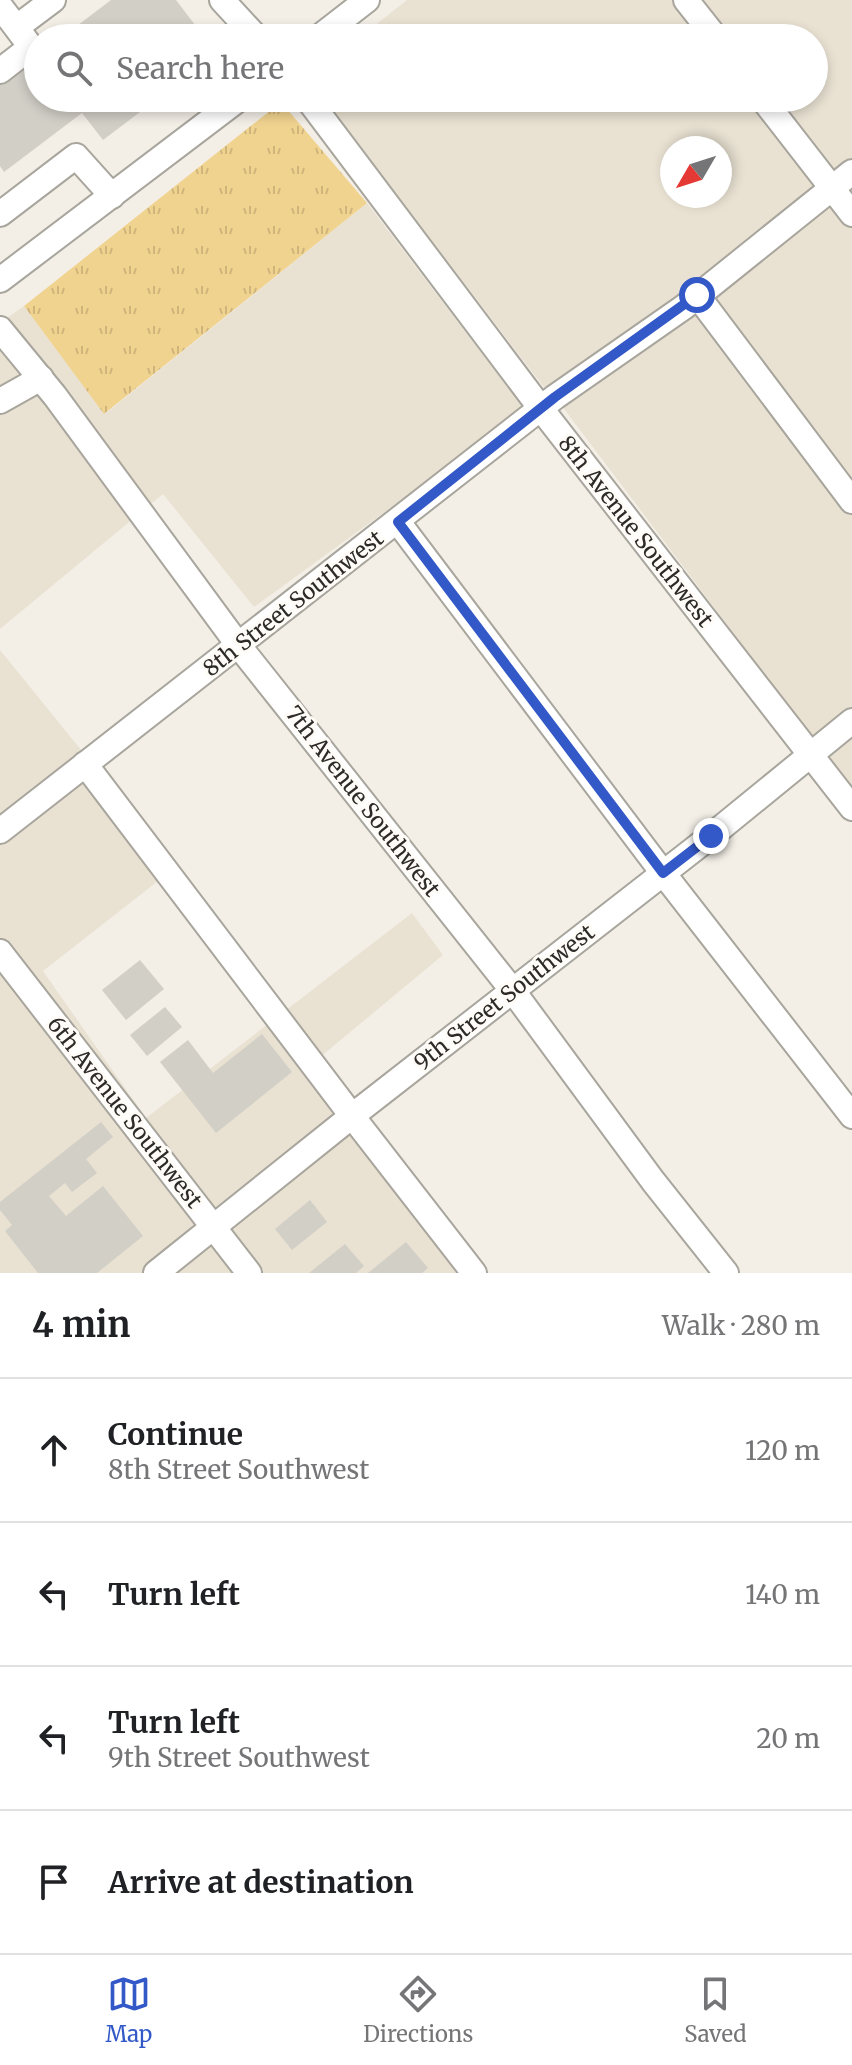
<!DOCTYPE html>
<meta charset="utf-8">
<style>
body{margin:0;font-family:Merriweather,serif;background:#f6f6f6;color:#202124}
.compass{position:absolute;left:660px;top:136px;width:72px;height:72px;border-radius:50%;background:#fff;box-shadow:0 4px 12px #0003;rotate:231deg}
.stop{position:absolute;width:24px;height:24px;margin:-18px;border:6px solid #3358c8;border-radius:50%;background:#fff}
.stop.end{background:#3358c8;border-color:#fff;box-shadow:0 2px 8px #0008}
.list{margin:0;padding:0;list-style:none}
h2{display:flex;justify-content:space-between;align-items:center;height:104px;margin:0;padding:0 32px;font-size:34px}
h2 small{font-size:26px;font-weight:400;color:#757577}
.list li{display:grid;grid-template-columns:52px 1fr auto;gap:24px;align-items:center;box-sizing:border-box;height:144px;padding:0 32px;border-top:2px solid #e0e0e0}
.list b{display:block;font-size:30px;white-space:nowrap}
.list p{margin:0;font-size:26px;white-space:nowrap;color:#757577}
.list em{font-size:26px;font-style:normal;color:#757577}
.icon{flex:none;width:44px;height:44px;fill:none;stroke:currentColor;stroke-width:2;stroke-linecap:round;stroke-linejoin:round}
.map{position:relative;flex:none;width:852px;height:1273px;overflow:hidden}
.search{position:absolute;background:#fff;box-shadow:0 4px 12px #0003;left:24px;right:24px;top:24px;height:88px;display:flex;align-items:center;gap:20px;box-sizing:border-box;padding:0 28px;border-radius:44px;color:#757577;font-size:30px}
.sheet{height:680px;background:#fff}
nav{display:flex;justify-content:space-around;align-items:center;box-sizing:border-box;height:112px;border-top:2px solid #e0e0e0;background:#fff;font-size:22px;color:#757577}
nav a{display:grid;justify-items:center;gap:4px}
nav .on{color:#3358c8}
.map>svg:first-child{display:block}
</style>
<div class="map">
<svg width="852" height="1273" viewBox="0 0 852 1273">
<defs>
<pattern id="grass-tufts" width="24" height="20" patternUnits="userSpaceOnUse" patternTransform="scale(2)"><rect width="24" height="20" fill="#f1d390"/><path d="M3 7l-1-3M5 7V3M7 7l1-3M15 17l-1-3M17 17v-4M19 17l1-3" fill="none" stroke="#cfb57c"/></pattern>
</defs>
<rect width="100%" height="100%" fill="#f3efe7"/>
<g fill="#e9e2d3" fill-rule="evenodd">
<path d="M 407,0 L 852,0 L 852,790 L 555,397 L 543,386 L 322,98 L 814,98 L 814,38 L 359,38 ZM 672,148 L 720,148 L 720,196 L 672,196 Z"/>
<polygon points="367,203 525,410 254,607 163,494 0,629 0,323 24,306 105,414"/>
<polygon points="0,650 176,867 43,971 146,1118 412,913 443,955 319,1058 487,1273 0,1273"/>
</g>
<polygon fill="url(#grass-tufts)" points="281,102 367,203 104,414 24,306"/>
<g fill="#d2cfc7">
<polygon points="111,0 176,0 205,38 61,38"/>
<polygon points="38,56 38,98 149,98 152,103 103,140 82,113 4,172 0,166 0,85"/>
<polygon points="140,960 164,989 126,1020 102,990"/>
<polygon points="165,1007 182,1027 147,1056 130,1035"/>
<polygon points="262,1034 292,1072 216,1133 160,1062 188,1040 213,1073"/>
<polygon points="101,1122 113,1137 86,1159 97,1173 72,1192 65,1183 49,1196 66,1216 103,1186 143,1236 97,1273 38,1273 5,1231 12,1225 0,1210 0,1202"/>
<polygon points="310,1200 327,1222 292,1250 275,1229"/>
<polygon points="406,1242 428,1268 422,1273 368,1273"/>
<polygon points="345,1244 364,1266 356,1273 309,1273"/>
</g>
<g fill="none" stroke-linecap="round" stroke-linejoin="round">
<g stroke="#a8a59d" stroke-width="28">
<g id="minor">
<polyline points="222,0 257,38"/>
<polyline points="686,0 716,38"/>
<polyline points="0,6 31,47 0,71"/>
<polyline points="17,27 53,0"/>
<polyline points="318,38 367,0"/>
<polyline points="307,98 542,410 852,808"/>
<polyline points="762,98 852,214"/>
<polyline points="0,214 76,156 112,196"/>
<polyline points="0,280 240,98"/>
<polyline points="697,295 852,501"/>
<polyline points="0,329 55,396 239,646 513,991 653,1181 726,1273"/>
<polyline points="0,401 41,378"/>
<polyline points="398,522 663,873 852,1116"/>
<polyline points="85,764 352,1116 474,1273"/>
<polyline points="0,831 555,397 684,307 852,172"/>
<polyline points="0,952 249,1273"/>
<polyline points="156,1273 352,1116 711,836 852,721"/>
</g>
</g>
<use href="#minor" stroke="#fff" stroke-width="24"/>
</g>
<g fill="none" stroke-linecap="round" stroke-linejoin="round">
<polyline stroke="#3358c8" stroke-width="10" points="697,295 555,397 398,522 663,873 711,836"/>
</g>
<g text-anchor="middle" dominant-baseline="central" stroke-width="6" stroke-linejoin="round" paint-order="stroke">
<g font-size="22" fill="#2c2b28" stroke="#fffcf7">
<text transform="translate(636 531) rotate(52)">8th Avenue Southwest</text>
<text transform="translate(293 603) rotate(-38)">8th Street Southwest</text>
<text transform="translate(363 801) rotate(52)">7th Avenue Southwest</text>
<text transform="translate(504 997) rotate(-38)">9th Street Southwest</text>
<text transform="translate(125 1112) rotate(52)">6th Avenue Southwest</text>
</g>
</g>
</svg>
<svg class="compass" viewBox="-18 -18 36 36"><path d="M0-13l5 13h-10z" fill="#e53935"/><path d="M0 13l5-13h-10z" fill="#757577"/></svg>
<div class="stop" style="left:697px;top:295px"></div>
<div class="stop end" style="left:711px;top:836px"></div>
<div class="search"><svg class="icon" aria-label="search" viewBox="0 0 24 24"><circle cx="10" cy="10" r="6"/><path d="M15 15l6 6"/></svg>Search here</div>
</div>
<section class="sheet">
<h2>4 min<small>Walk · 280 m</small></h2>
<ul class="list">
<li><svg class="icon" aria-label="ahead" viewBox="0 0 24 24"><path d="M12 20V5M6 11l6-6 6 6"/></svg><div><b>Continue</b><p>8th Street Southwest</p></div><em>120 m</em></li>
<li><svg class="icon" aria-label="left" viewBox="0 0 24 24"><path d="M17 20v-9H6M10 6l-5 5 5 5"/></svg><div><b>Turn left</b></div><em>140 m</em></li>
<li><svg class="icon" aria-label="left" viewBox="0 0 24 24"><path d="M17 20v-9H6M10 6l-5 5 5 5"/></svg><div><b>Turn left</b><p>9th Street Southwest</p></div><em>20 m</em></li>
<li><svg class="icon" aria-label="arrive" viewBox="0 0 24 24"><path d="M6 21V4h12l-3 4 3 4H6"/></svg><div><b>Arrive at destination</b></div></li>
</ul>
</section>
<nav>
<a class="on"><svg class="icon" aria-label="map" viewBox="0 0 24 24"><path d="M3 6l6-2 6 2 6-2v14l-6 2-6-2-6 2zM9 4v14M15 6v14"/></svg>Map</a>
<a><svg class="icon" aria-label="directions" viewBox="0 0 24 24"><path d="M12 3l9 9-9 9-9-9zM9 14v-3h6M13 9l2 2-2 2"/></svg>Directions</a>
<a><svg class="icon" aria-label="saved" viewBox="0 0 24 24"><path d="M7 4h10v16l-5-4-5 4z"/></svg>Saved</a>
</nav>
